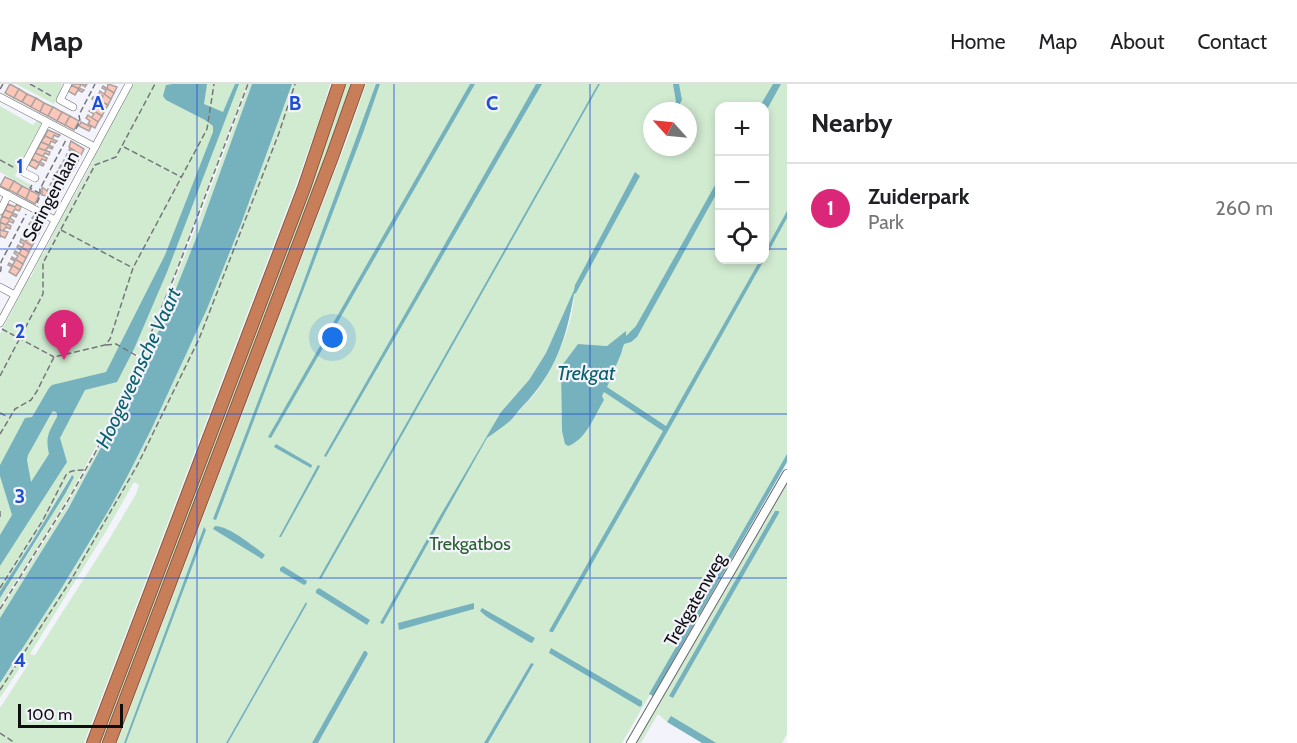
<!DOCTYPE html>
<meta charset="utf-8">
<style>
body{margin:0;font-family:Cabin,sans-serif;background:#f6f6f6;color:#202124}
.controls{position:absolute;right:18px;top:18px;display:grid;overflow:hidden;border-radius:12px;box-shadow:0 3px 9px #0003}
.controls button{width:54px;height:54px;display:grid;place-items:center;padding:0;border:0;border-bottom:2px solid #e0e0e0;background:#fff;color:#202124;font:30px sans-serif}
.compass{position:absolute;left:643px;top:18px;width:54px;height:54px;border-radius:50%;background:#fff;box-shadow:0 3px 9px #0003;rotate:297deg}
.scale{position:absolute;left:18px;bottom:15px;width:105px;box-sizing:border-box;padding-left:6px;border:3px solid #0f0f12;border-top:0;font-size:16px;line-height:21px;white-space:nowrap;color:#0f0f12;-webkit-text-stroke:4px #f3f3fb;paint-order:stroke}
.you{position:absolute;left:333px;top:254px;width:21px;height:21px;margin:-15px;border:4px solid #fff;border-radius:50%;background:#1a73e8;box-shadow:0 0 0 9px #1a73e833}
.badge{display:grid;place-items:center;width:39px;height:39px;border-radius:50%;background:#db2777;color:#fff;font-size:20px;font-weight:700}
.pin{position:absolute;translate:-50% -50px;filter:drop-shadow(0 2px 3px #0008)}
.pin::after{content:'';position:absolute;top:32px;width:21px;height:18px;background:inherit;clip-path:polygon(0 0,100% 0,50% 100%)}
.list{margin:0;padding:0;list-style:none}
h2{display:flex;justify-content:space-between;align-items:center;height:78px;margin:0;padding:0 24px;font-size:26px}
h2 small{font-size:20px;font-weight:400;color:#757577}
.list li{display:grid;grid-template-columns:39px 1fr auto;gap:18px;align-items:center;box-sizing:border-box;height:90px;padding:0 24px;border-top:2px solid #e0e0e0}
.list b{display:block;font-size:22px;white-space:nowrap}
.list p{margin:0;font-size:20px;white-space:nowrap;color:#757577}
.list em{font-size:20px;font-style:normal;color:#757577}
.icon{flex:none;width:33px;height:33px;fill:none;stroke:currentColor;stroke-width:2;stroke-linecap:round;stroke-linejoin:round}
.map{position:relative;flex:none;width:787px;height:659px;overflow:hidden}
header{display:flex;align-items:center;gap:36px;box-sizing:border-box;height:84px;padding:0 30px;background:#fff;border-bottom:2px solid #e0e0e0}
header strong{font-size:28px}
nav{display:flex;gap:33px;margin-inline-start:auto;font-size:21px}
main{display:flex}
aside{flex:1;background:#fff}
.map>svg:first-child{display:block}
</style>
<header>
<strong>Map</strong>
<nav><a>Home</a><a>Map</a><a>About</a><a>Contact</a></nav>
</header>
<main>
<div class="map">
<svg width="787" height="659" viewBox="0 0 787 659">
<rect width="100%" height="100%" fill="#f3f3fb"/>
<g fill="#d1ebd1" fill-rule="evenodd">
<polygon points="16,0 62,0 61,8 54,20"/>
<path d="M 133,0 L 247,0 L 173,195 L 145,263 L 140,272 L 132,267 L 131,270 L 139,274 C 123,310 105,347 86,381 C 60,430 30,476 0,522 L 0,514 L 37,456 L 74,393 L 71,391 L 39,446 L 0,507 L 0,250 L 29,193 L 31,193 L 41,170 L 43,170 L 68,120 L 70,119 L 90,83 L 90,79 L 92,80 L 93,78 L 92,76 Z"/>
<path d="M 249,0 L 252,0 C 224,78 197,158 164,235 C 119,340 62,439 0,534 L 0,527 C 35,472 71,417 101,359 C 160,244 205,122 249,0 Z"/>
<path d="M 292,0 L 330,0 L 318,39 L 293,109 L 84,659 L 0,659 L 0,624 L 29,579 L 24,578 L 0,614 L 0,599 L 61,505 L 110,424 L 127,393 L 151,346 L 207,225 L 241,140 ZM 134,398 L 139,401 L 136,410 L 110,454 L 35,571 L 30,570 L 108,444 Z"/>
<polygon points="343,0 353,0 332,59 104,659 97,659"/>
<path d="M 366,0 L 787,0 L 787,373 L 622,659 L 488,659 L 534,581 L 531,579 L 484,659 L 318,659 L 368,571 L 366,567 L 365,567 L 312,659 L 228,659 L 307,520 L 307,518 L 226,659 L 117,659 L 324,116 L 349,51 ZM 720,22 L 764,22 L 764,176 L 720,176 ZM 652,27 L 688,27 L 688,63 L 652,63 ZM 574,207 C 575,237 555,283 537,307 C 529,317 520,325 512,335 L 501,328 L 529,296 L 546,269 ZM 578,260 L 624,263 L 602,312 L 604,316 L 588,345 L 575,359 L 562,347 L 561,287 L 563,280 ZM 482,525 L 534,554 L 529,558 L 487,533 Z"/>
<polygon points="0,22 33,41 37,37 43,39 15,92 31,101 29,104 0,88"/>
<polygon points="787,395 787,650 782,659 716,659 671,633 667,638 658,630 641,659 634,659"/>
</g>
<g fill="#75b2bd" fill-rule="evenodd">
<path d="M 173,0 L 207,0 L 204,20 L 223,28 L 235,0 L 239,0 L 167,188 L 134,265 L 117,298 L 85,306 L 60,354 L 67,378 L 0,482 L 0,451 L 12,431 L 0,392 L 0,381 L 25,334 L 32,333 L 49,304 L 52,301 L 106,288 L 165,171 L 213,48 L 213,42 L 205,36 L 166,16 L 163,12 L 166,1 ZM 54,327 L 57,329 L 57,333 C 49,348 45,352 49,370 L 31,398 L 27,376 L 28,371 L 52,328 Z"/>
<polygon points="252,0 292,0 241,140 207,225 151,346 127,393 110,424 61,505 0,599 0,534 68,425 118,332 135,299 164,235 199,147"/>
<polygon points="376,0 380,0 363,49 216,436 213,435 299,210"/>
<polygon points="470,0 475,0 271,354 268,353"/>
<polygon points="536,0 542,0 326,373 324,372"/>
<polygon points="598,0 600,0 321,495 319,494"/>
<polygon points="673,0 679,0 682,16 676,27 671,27 676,18"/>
<polygon points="773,0 781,0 765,29 764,22 760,22"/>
<path d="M 635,88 L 640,92 L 576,209 L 574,210 C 566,256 555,289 522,323 C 518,327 514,333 510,337 C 503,343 495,348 487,354 L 383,540 L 380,539 L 440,432 L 501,328 L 529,296 L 546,269 L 574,206 L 575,201 Z"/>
<path d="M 719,94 L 719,105 L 637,253 L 631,258 L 624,260 L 621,270 L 607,303 L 666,342 L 760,176 L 764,176 L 681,324 L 553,548 L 551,548 L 549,547 L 663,347 L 604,308 L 602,312 L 604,316 C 595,331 586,356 568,362 L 565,360 L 562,347 L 561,287 L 563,280 L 578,260 L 607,262 L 626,247 L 626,252 L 636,242 Z"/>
<polygon points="787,127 787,134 765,174 765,167"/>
<polygon points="276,360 312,381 311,384 274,363"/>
<polygon points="787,370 787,378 653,612 649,610"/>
<polygon points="318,381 320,382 318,386 281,453 279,453"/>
<polygon points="72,391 74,393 65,410 0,514 0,507 33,456"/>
<polygon points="775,427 779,427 779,429 673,614 669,612"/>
<path d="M 215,442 C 229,442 253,462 265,471 L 262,475 L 213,445 Z"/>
<polygon points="204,443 206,446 126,659 124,659"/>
<polygon points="283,482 307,497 306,500 304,501 280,487 280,484"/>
<polygon points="319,504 370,536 367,541 316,509 316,506"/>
<polygon points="306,518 307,520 228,659 226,659"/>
<polygon points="474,519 474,525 399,546 398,539"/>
<polygon points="482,524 535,554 532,559 529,558 487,533 480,527"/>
<polygon points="551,564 642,617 642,621 640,623 549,569"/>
<polygon points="364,567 366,567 368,570 318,659 312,659"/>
<polygon points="531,579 534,580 488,659 484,659"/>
<polygon points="671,632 713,657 716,659 702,659 667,638"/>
</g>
<g fill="#fcc7b9" stroke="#aba29f" stroke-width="1.5">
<polygon points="10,0 19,5 14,14 5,9"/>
<polygon points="72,0 87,0 85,3 81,0 79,5 71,1"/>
<polygon points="108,0 117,3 114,9 107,5"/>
<polygon points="71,1 79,5 79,4 84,6 82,8 78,6 75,11 68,7"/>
<polygon points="103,2 114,9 111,15 104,11 106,6 102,4"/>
<polygon points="19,5 27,10 22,18 14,14"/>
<polygon points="100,7 111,15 108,21 100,17 103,12 99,10"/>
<polygon points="27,10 36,14 31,23 22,18"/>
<polygon points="93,13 101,16 100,17 108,21 105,26 97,22 99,19 92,15"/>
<polygon points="36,14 44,19 40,28 31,23"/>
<polygon points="44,19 53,23 48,32 40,28"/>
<polygon points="94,19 105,26 102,32 94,28 97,24 93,21"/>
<polygon points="53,23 62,28 57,37 48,32"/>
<polygon points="91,25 102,32 98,38 91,34 94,30 89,27"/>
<polygon points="62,28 70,32 65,41 57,37"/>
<polygon points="88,31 98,38 95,44 88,40 90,37 86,34"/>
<polygon points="70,32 79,37 74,46 65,41"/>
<polygon points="81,38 91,43 89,47 79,42"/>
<polygon points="48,46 60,51 58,53 54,51 52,56 45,52"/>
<polygon points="45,52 57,57 55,59 51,57 49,62 41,58"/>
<polygon points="71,57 84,65 81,71 69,63"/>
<polygon points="41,58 53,63 52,65 48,63 45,67 38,64"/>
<polygon points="38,64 50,68 49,71 45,69 42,73 35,69"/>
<polygon points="70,64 81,71 78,77 70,73 73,68 69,66"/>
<polygon points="35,69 47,74 46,77 42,75 39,79 32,75"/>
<polygon points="67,70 78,77 75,83 67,79 70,74 66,72"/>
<polygon points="32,75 39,79 40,78 44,80 43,82 39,80 36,85 29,81"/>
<polygon points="64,76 75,83 71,89 64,85 67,80 63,78"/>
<polygon points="61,81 71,89 68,94 61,91 64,86 59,84"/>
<polygon points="58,87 68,94 65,100 58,96 60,92 56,89"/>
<polygon points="5,93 14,97 9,106 0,102"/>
<polygon points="54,93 65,100 62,106 55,102 57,98 53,95"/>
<polygon points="14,97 22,102 17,110 9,106"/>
<polygon points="51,99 62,106 59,112 52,108 54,103 50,101"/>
<polygon points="22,102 30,106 26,115 17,110"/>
<polygon points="42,103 50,109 48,112 42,111"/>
<polygon points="48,105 59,112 56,118 49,114 51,109 47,107"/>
<polygon points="30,106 39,111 35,120 26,115"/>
<polygon points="8,120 15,123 17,120 21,123 19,127 15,125 12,130 5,126"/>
<polygon points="5,126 17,131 16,133 12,131 9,135 2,132"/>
<polygon points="35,130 39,132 37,135 45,139 41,145 34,141 37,137 32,134"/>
<polygon points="2,132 9,135 10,134 14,137 13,139 9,137 6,141 0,138"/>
<polygon points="0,138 6,141 7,140 11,142 10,145 6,143 3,147 0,146"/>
<polygon points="31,138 41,145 38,151 31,147 33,142 29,140"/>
<polygon points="27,144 38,151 35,157 28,153 30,148 26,146"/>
<polygon points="0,146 8,148 5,154 1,152 0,153"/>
<polygon points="24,150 35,157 32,162 25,159 27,154 23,152"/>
<polygon points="21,155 32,162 29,168 22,164 24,160 20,158"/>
<polygon points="18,161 29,168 26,174 19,170 21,166 17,163"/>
<polygon points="15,167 26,174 23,180 15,176 18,172 14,169"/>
<polygon points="12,173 23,180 20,186 12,182 15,177 11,175"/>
<polygon points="9,179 20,186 16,192 9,188 12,183 8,181"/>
</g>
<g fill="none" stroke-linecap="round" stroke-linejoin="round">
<g stroke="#67676e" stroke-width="8">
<g id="minor">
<polyline points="68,0 60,16 73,23"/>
<polyline points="0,13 95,63"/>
<polyline points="35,94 21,87 47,38"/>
<polyline points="0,107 55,136"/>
<polyline points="0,127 8,111"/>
<polyline points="0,203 15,211"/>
<polyline points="0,239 129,0"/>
</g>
</g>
<g stroke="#67676e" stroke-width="10">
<polyline id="tertiary" points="631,659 787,390"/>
</g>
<g stroke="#875840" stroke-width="14">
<g id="motorway">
<polyline points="93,659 304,104 339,0"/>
<polyline points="109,659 332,73 358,0"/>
</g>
</g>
<g stroke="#76767c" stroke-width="1.5" stroke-dasharray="6 3" stroke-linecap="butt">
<polyline points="30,0 53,13"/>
<polyline points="0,5 3,0"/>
<polyline points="76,45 80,37 79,31 95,0"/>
<polyline points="124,63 181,93"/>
<polyline points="0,76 15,84"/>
<polyline points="32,101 30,104 39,109"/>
<polyline points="37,119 40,112 40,105 66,56"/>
<polyline points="61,146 133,184"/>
<polyline points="0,188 1,186 1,178 26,130"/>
<polyline points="2,245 54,273"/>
<polyline points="106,261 116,260 139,273"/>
<polyline points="0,292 43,210 43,179 95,81 116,73 155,0"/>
<polyline points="0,329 8,333"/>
<polyline points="0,350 15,325 31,316 37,307 54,273 105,261 110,255 133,184 207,45 214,0"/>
<polyline points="0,427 0,436"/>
<path d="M 0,504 L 43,436 L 66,391 C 70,386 78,386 85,386"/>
<polyline points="0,525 67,418 95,369 137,283 177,186 248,0"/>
<polyline points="0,606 71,496 138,380 199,255 279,49 295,0"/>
<polyline points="0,649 15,659"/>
</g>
<use href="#minor" stroke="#fff" stroke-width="7"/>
<use href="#tertiary" stroke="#fff" stroke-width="8"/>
<use href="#motorway" stroke="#c87f59" stroke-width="12"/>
</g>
<path fill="none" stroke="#1d4ed8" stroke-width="1.5" stroke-opacity="0.55" d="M 197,0 L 197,659M 394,0 L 394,659M 590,0 L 590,659M 0,165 L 720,165M 764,165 L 787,165M 0,330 L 787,330M 0,494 L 787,494"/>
<g text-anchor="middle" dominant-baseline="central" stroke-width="4.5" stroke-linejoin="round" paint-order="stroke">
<g font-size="18" fill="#0f0f12" stroke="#f3f3fb">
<text transform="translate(51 112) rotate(-62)">Seringenlaan</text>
<text transform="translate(695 516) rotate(-60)">Trekgatenweg</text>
</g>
<g font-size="18" fill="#285d2d" stroke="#f3f3fb">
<text x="470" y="460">Trekgatbos</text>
</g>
<g font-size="20" font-style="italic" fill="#0a616d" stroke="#f3f3fb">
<text transform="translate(138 284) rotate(-65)">Hoogeveensche Vaart</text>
<text x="586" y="289">Trekgat</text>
</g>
</g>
<g font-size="20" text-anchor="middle" font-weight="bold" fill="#1d4ed8" stroke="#f3f3fb" stroke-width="4.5" stroke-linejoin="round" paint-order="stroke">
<text x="98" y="26">A</text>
<text x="295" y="26">B</text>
<text x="492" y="26">C</text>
<text x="20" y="89">1</text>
<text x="20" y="254">2</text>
<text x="20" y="419">3</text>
<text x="20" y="583">4</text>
</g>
</svg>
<div class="controls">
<button>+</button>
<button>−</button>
<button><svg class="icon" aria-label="locate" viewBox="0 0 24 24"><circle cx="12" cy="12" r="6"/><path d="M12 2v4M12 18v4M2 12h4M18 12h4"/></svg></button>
</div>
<svg class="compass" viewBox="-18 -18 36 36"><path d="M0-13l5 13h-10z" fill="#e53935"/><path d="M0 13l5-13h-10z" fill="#757577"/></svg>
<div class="scale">100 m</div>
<div class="you"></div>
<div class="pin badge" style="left:64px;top:276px">1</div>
</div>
<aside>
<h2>Nearby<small></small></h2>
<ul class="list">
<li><span class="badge">1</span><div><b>Zuiderpark</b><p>Park</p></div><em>260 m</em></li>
</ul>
</aside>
</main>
